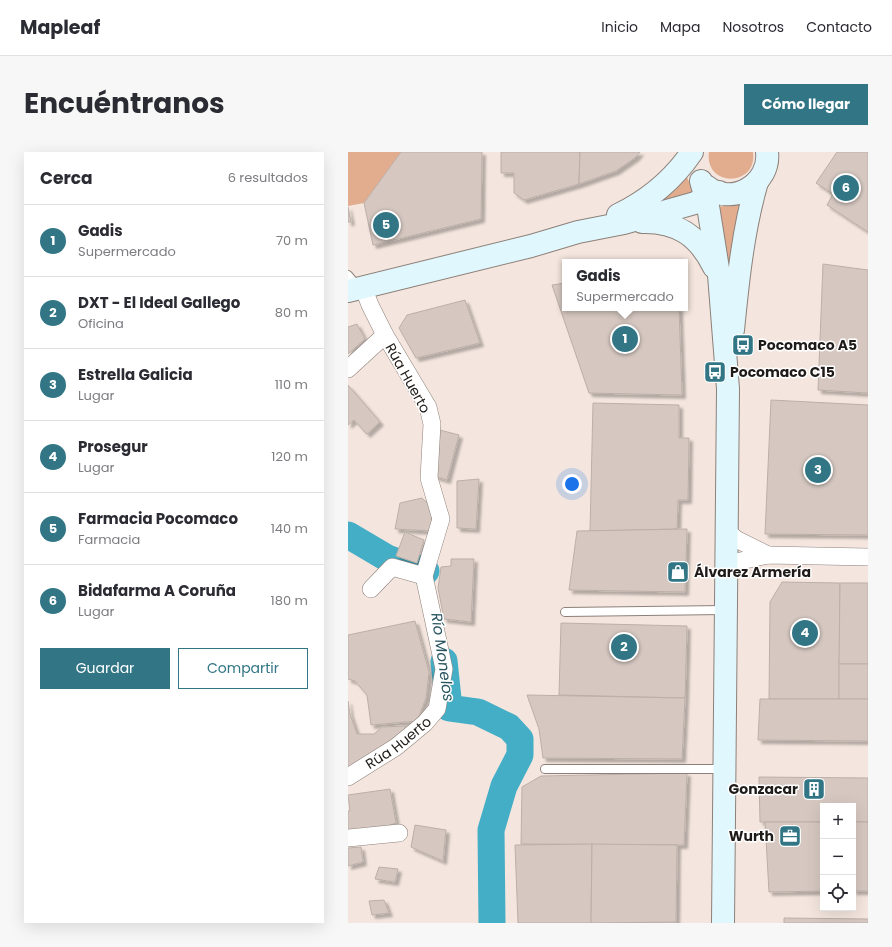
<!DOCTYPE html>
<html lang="es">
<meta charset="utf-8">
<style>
body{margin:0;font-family:Poppins,sans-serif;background:#f7f7f7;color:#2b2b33}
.controls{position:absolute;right:12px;bottom:12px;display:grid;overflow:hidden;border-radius:0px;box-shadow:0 4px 16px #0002}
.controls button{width:36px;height:36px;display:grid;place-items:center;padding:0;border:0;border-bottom:1px solid #e1e1e2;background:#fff;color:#2b2b33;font:20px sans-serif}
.you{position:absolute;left:224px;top:332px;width:14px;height:14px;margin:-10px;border:3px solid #fff;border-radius:50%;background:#1a73e8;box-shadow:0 0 0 6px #1a73e833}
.badge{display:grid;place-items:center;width:26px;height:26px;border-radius:50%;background:#327686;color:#fff;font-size:13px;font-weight:700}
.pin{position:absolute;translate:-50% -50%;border:2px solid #fff;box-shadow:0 1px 4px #0006}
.popup{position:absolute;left:214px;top:107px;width:126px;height:52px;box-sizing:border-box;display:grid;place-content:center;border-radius:0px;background:#fff;filter:drop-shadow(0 1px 3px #0005);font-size:13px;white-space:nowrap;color:#7c7c81}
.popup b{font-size:15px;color:#2b2b33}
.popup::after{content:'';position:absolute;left:50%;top:100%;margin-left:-8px;border:8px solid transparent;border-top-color:#fff}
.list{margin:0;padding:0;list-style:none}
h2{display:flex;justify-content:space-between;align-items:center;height:52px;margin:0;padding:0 16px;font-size:17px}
h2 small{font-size:13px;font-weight:400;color:#7c7c81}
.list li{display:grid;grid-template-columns:26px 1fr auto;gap:12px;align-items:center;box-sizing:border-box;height:72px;padding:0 16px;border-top:1px solid #e1e1e2}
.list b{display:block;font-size:15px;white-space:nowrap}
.list p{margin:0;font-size:13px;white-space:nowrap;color:#7c7c81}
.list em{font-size:13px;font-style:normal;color:#7c7c81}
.actions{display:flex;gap:8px;padding:12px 16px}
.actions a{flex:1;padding:9px 0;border:1px solid #327686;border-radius:0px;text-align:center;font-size:14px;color:#327686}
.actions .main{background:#327686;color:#fff}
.icon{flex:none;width:22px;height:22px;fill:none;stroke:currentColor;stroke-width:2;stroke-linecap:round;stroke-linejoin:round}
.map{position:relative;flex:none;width:520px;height:771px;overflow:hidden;border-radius:0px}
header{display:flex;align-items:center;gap:24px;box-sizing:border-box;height:56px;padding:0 20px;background:#fff;border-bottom:1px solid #e1e1e2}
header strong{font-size:19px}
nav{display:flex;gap:22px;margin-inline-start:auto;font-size:14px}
.intro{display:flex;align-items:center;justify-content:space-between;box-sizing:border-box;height:96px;padding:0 24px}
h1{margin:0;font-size:28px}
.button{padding:10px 18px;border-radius:0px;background:#327686;color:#fff;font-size:14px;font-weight:700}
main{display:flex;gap:24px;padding:0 24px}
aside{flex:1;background:#fff;border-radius:0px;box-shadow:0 4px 16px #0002}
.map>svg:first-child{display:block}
</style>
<header>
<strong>Mapleaf</strong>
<nav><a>Inicio</a><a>Mapa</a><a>Nosotros</a><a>Contacto</a></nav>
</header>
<div class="intro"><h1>Encuéntranos</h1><a class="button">Cómo llegar</a></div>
<main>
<aside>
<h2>Cerca<small>6 resultados</small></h2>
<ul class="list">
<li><span class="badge">1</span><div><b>Gadis</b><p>Supermercado</p></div><em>70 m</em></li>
<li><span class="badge">2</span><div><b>DXT - El Ideal Gallego</b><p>Oficina</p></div><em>80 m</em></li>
<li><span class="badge">3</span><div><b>Estrella Galicia</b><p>Lugar</p></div><em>110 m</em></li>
<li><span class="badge">4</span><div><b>Prosegur</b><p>Lugar</p></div><em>120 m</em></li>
<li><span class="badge">5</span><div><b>Farmacia Pocomaco</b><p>Farmacia</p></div><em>140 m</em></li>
<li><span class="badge">6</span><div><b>Bidafarma A Coruña</b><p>Lugar</p></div><em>180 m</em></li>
</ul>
<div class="actions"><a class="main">Guardar</a><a>Compartir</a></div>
</aside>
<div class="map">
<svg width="520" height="771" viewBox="0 0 520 771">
<defs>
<filter id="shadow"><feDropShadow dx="3.5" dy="3.5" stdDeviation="1" flood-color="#0004"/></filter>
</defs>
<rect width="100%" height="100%" fill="#f4e6de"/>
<g fill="#e2ad8f">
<polygon points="0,0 53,0 16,51 0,54"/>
<path d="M 361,0 L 405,0 C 410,35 356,36 361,0 Z"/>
<polygon points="339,25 347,44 301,57 317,46"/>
<polygon points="393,51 388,70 382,130 370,55"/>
</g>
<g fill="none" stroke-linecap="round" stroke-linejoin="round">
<g stroke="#44aec6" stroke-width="27">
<polyline points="0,383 39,406 78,419"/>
<polyline points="96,509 101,556 130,560 161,575 172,587 172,603 156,634 143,678 144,771"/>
</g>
</g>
<g fill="#d6c8c1" stroke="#bcafa8" filter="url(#shadow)">
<polygon points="53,0 134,0 133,67 25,93 16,51"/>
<polygon points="153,0 232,0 231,32 176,48 166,41 166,21 153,21"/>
<polygon points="232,0 292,0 288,5 268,19 231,32"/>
<polygon points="489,0 520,0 520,80 479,53 485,42 468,31"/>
<polygon points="0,55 3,70 0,70"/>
<polygon points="475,112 520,118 520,241 470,238"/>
<polygon points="217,131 217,156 331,156 334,243 241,241 204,133"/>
<polygon points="117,148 132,191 68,206 51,176 59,163"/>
<polygon points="9,172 17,187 0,202 0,175"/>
<polygon points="0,233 32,270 19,282 6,268 0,273"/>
<polygon points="423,248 520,253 520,383 417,382"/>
<polygon points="245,251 331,253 331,286 341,286 340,348 330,348 329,377 242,379"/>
<polygon points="88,277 111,283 99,328 86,324"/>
<polygon points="131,327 128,377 109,376 109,329"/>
<polygon points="74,346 83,355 84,379 47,377 52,351"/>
<polygon points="339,377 337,440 221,438 229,379"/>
<polygon points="57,380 76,388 69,411 48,404"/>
<polygon points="103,407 126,407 123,470 96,467 90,436 93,415 103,414"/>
<polygon points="434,430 492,431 491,547 421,547 422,450"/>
<polygon points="492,431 520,431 520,512 491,512"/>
<polygon points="67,469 81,520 78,546 69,569 23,573 19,543 7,529 0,527 0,483"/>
<polygon points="213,471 339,474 337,546 211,543"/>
<rect x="491" y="512" width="29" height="35"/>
<polygon points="179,543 337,546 334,607 195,606 191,577"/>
<polygon points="412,547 520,547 520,589 410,588"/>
<polygon points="0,549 2,562 9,582 26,582 34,575 58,574 55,580 0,618"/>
<polygon points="339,621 336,693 173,692 174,635 193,624"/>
<polygon points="411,625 520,626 520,670 505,670 505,654 475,654 475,670 412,670"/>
<polygon points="42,637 48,671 25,679 0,679 0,659 2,659 0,643"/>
<polygon points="417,670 475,670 475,739 421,740"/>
<rect x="505" y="670" width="15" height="69"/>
<polygon points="67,673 98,678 95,709 63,695"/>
<polygon points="244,692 243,771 170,771 167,693"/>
<polygon points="244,692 329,693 328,770 243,771"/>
<polygon points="13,695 15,710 0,714 0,696"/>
<polygon points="31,715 50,717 47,730 27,727"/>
<polygon points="36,748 41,761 24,763 21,749"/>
<polygon points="436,766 520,767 520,771 436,771"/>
</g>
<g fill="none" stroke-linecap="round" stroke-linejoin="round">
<g stroke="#8d807a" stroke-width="10">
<g id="lane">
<polyline points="0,123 6,130 11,133"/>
<polyline points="217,460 376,458"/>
<polyline points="197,617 376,617"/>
</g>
</g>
<g stroke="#8d807a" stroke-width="18">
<g id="street">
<polyline points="0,217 37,183"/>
<polyline points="379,379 388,387 420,403"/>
<polyline points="378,421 388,410 420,403 520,405"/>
<polyline points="23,437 44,415 76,424"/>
<path id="s1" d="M 0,625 L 48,595 L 77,571 L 89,557 L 96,517 L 76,424 L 93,367 L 81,326 L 84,272 L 80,255 L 37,183 L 22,153 L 15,135"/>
<polyline points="0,686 51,681"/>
</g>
</g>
<g stroke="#8d807a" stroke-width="24">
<g id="secondary">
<polyline points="353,29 360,54 371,123 380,237 375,771"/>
<path d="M 358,34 C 384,56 423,31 419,0"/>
<path d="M 270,63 C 301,48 325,28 344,0"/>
<path d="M 294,70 C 329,69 351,84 366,115"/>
<polyline points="0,139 183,94 230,80 276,71 347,51 371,40"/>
<path d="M 385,178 C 390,128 395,78 409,30"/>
</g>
</g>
<use href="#lane" stroke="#fff" stroke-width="8"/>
<use href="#street" stroke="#fff" stroke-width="17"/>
<use href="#secondary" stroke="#e0f7fd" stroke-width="22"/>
</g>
<defs>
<g id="bus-square" transform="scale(1.15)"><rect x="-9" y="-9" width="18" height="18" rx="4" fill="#327686" stroke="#fff"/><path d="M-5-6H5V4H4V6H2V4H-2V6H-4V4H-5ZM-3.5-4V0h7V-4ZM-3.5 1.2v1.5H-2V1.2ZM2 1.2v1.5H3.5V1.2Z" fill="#fff"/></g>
<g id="shop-square" transform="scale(1.15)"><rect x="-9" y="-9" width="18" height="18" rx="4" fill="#327686" stroke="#fff"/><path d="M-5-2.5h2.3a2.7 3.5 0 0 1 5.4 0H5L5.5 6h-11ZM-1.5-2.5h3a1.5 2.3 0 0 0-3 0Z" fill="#fff"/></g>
<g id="building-square" transform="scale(1.15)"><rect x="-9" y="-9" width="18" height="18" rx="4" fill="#327686" stroke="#fff"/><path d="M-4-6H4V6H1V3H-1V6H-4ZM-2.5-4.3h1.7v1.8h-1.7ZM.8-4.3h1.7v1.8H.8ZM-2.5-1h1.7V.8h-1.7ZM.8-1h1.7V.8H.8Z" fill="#fff"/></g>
<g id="office-square" transform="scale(1.15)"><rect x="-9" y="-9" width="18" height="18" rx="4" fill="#327686" stroke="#fff"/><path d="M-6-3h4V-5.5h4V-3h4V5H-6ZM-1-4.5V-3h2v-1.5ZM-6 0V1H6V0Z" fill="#fff"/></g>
</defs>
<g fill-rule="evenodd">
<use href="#bus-square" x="395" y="193"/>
<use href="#bus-square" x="367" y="220"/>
<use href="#shop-square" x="330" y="420"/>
<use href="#building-square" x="466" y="637"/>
<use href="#office-square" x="442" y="684"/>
</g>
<g text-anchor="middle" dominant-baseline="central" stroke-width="3" stroke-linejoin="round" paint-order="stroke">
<g font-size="14" font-weight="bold" fill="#1f1b18" stroke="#fff" text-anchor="start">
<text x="410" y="193">Pocomaco A5</text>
<text x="382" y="220">Pocomaco C15</text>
<text x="346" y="420">Álvarez Armería</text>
<text x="450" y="637" text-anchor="end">Gonzacar</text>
<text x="426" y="684" text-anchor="end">Wurth</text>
</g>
<g font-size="14" fill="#1f1b18" stroke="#fff">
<text transform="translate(60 226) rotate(61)">Rúa Huerto</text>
<text stroke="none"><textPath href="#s1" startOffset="61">Rúa Huerto</textPath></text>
</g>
<g font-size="15" font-style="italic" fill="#285560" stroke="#fff">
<text transform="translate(95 505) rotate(82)">Río Monelos</text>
</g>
</g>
</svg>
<div class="controls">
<button>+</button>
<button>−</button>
<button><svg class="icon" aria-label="locate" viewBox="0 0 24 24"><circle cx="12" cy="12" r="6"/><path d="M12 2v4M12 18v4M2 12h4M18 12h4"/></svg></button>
</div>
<div class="you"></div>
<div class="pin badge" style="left:277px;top:187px">1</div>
<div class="popup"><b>Gadis</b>Supermercado</div>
<div class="pin badge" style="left:276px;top:495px">2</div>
<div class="pin badge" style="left:470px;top:318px">3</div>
<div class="pin badge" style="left:457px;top:481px">4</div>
<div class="pin badge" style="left:38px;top:73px">5</div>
<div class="pin badge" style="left:498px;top:36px">6</div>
</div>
</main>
